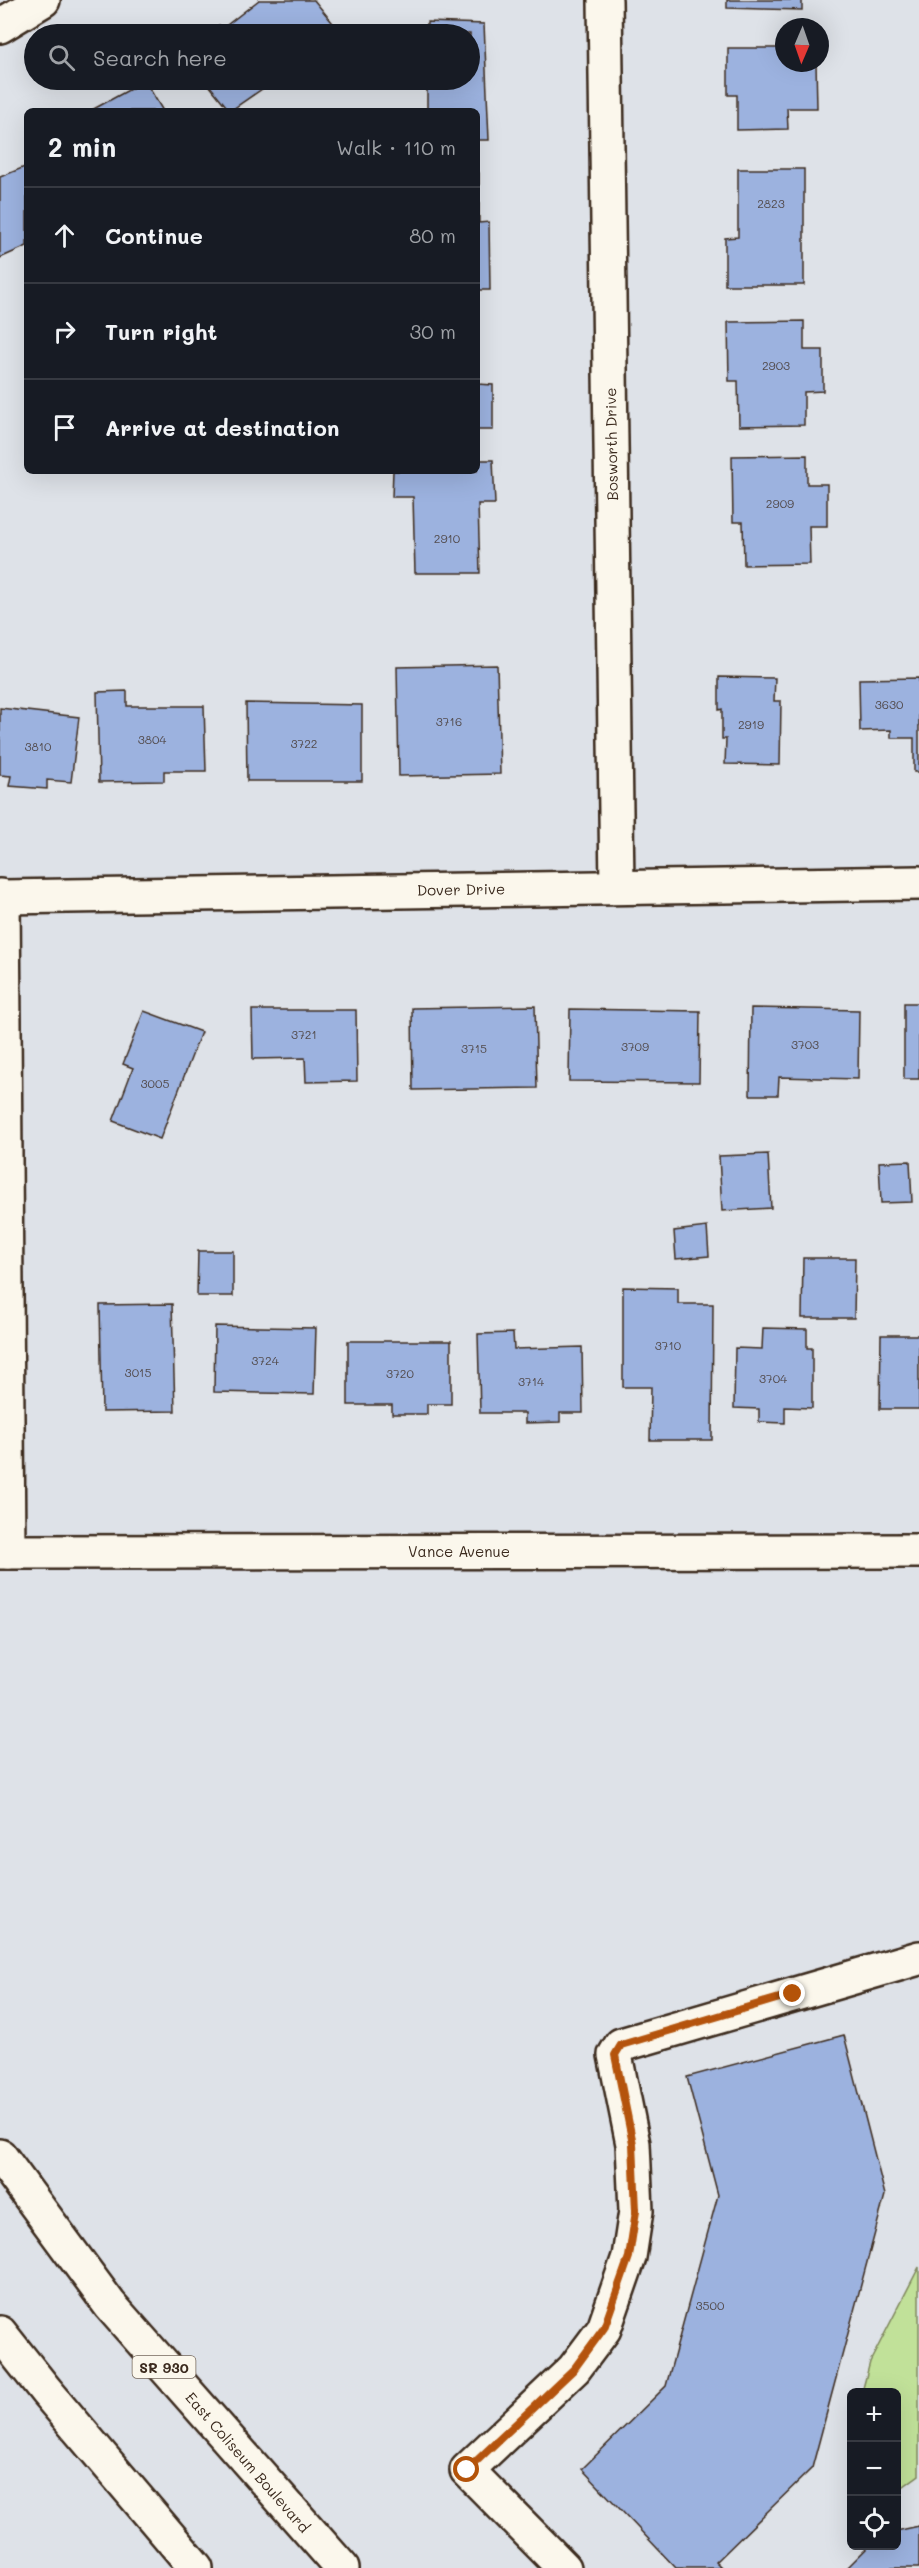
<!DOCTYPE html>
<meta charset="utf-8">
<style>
body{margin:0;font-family:Mali,sans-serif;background:#20242c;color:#f1f3f6}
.controls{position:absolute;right:18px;bottom:18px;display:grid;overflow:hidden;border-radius:9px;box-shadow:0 6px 24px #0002}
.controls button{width:54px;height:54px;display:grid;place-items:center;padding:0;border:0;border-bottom:2px solid #363941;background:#171b24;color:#f1f3f6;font:30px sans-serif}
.compass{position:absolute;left:775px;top:18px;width:54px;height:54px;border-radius:50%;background:#171b24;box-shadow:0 6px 24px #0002;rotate:182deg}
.stop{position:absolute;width:18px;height:18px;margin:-14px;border:4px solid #b45309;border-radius:50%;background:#fff}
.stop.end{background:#b45309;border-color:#fff;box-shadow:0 2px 6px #0008}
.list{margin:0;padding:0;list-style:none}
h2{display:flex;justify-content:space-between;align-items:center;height:78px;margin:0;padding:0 24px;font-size:26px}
h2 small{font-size:20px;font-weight:400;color:#9ea1a6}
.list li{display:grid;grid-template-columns:39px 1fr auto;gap:18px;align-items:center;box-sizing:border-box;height:96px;padding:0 24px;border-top:2px solid #363941}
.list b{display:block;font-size:22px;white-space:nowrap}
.list em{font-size:20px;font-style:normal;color:#9ea1a6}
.icon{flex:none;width:33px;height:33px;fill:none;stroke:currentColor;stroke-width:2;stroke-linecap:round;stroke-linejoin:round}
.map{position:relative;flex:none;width:919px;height:2568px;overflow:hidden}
.search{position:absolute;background:#171b24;box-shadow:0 6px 24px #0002;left:24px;top:24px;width:456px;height:66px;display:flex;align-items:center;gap:15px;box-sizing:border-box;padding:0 21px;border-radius:33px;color:#9ea1a6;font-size:22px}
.panel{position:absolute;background:#171b24;box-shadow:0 6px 24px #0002;left:24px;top:108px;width:456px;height:366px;border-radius:9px}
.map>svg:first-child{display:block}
</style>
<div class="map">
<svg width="919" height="2568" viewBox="0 0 919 2568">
<rect width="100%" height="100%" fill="#dee2e8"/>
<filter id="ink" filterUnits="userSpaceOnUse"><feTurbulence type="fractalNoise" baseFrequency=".0167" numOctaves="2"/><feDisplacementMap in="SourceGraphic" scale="12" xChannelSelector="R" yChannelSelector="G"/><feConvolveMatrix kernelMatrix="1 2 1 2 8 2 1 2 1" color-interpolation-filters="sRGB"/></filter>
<g filter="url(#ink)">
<polygon fill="#c1e199" stroke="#7e865c" stroke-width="1.5" points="919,2267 919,2475 897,2491 896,2392 862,2392 870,2362"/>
<g fill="#9cb2df" stroke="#3b2a1e" stroke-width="1.5">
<polygon points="259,0 314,0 341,33 207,34 219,25 223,28"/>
<polygon points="727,0 802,0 802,10 727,8"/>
<polygon points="427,22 484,24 489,140 477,140 477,111 427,111 427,80 470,80 470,34 427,34"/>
<polygon points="728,48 784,48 784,63 816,63 817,108 787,108 788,129 737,130 737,95 728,95"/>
<polygon points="205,80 275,80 230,111"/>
<polygon points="145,81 163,111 90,111"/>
<polygon points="27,166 27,246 0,258 0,177"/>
<polygon points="738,169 804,169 804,285 725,285 725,238 738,237"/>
<polygon points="477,173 479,173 479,223 489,222 490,290 477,290"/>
<polygon points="804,321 804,350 823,350 823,391 804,392 804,425 739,426 738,381 729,381 728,322"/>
<polygon points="477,384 493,385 493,430 477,430"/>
<polygon points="807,455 807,484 827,484 827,526 809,526 810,564 744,565 743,522 733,522 732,456"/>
<polygon points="477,460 493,460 495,504 478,504 480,573 415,573 413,497 392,497 393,471 477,471"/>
<polygon points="497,665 500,774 399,776 397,667"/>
<polygon points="719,677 775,678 774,701 781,701 780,765 725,764 726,739 722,739 722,709 719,710"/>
<polygon points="919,678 919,772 914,772 914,738 891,738 891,730 860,731 859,679"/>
<polygon points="127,691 127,706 204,706 206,771 164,771 164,781 99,782 97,692"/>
<polygon points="246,703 362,705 362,781 247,781"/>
<polygon points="0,708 79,717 71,782 47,780 47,789 9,786 11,776 0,775"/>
<rect x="904" y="1003" width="15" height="76"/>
<polygon points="535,1006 537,1088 413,1090 412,1008"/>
<polygon points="751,1008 859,1010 858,1079 779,1077 778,1095 750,1095"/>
<polygon points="570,1009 700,1011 699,1082 569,1081"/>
<polygon points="252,1010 356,1010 357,1081 306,1082 305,1058 253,1059"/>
<polygon points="144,1011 201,1032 160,1139 113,1121 133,1068 123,1064"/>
<polygon points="768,1154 771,1208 722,1211 719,1156"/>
<polygon points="910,1161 912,1202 881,1203 879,1162"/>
<polygon points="707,1227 709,1256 676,1259 674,1231"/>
<polygon points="198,1251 233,1251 233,1296 197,1296"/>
<polygon points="803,1258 855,1258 854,1318 802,1318"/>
<polygon points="623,1287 678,1288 678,1304 713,1304 712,1440 650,1440 651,1387 623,1387"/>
<polygon points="172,1304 175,1411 102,1412 100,1305"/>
<polygon points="215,1326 316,1328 314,1394 214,1392"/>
<polygon points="763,1328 807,1329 807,1348 812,1348 812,1408 785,1407 785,1423 759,1422 759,1409 734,1408 735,1348 762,1349"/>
<polygon points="513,1333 514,1349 582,1347 583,1413 560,1413 560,1422 525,1423 525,1413 480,1413 478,1334"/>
<polygon points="881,1335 919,1335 919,1409 880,1409"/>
<polygon points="348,1341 451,1341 451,1404 427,1404 427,1414 392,1414 392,1405 348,1405"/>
<polygon points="844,2035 885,2195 812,2468 716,2562 722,2568 676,2568 582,2469 666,2386 718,2195 687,2077"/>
<polygon points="919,2526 919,2568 847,2568 869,2546 896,2546 896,2531"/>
</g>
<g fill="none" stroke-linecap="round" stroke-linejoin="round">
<g stroke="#3b2a1e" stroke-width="38">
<g id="minor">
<polyline points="605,0 617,887"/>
<polyline points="0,26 43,0"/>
<polyline points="0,896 3,897 8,1552"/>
<polyline points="3,897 919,883"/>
<polyline points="0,1552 919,1551"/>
<polyline points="564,2568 467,2470 574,2369 604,2329 629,2257 636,2211 633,2144 615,2055 621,2045 919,1958"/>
</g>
</g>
<g stroke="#3b2a1e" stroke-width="38">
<g id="highway">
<polyline points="0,2156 110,2305 342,2568"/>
<polyline points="0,2333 46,2391 196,2568"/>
</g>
</g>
<use href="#minor" stroke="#fbf7ec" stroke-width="33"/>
<use href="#highway" stroke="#fbf7ec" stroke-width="33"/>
</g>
</g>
<g fill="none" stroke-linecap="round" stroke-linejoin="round" filter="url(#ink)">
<polyline stroke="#b45309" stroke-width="8" points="467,2470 574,2369 604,2328 629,2257 636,2211 633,2144 615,2055 621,2045 793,1994"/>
</g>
<g text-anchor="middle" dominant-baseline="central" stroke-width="6" stroke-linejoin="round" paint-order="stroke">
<g font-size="12" fill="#534c4e">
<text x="771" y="203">2823</text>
<text x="776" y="365">2903</text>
<text x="780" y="503">2909</text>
<text x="447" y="538">2910</text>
<text x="889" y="704">3630</text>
<text x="449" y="721">3716</text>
<text x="751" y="724">2919</text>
<text x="152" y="739">3804</text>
<text x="304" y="743">3722</text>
<text x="38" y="746">3810</text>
<text x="304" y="1034">3721</text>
<text x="805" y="1044">3703</text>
<text x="635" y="1046">3709</text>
<text x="474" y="1048">3715</text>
<text x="155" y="1083">3005</text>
<text x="668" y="1345">3710</text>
<text x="265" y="1360">3724</text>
<text x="138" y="1372">3015</text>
<text x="400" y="1373">3720</text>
<text x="773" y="1378">3704</text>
<text x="531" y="1381">3714</text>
<text x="710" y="2305">3500</text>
</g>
<rect fill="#fbf7ec" stroke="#75685c" stroke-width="1.5" x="132.5" y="2356" width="63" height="22" rx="4.5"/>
<g font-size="14" font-weight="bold" fill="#3b2a1e">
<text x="164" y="2367">SR 930</text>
</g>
<g font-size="15" fill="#3b2a1e" stroke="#fbf7ec">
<text transform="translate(611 444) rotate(-91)">Bosworth Drive</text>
<text transform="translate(461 889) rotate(-1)">Dover Drive</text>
<text x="459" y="1551">Vance Avenue</text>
<text transform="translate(248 2462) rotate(49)">East Coliseum Boulevard</text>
</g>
</g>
</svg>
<div class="controls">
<button>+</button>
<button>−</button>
<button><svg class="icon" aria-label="locate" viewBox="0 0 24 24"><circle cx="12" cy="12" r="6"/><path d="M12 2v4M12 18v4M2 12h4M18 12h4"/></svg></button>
</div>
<svg class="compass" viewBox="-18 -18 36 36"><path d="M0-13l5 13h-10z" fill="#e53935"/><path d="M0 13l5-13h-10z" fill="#9ea1a6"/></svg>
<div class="stop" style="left:467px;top:2470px"></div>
<div class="stop end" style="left:793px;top:1994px"></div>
<div class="search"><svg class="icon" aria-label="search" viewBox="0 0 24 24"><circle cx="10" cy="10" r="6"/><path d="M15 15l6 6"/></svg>Search here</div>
<section class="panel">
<h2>2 min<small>Walk · 110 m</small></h2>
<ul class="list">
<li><svg class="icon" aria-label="ahead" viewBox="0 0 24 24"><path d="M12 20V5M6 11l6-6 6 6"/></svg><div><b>Continue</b></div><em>80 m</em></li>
<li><svg class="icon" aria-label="right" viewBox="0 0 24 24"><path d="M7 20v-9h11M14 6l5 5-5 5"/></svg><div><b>Turn right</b></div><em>30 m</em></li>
<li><svg class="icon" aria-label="arrive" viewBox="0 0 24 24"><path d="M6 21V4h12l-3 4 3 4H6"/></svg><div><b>Arrive at destination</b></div></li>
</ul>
</section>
</div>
